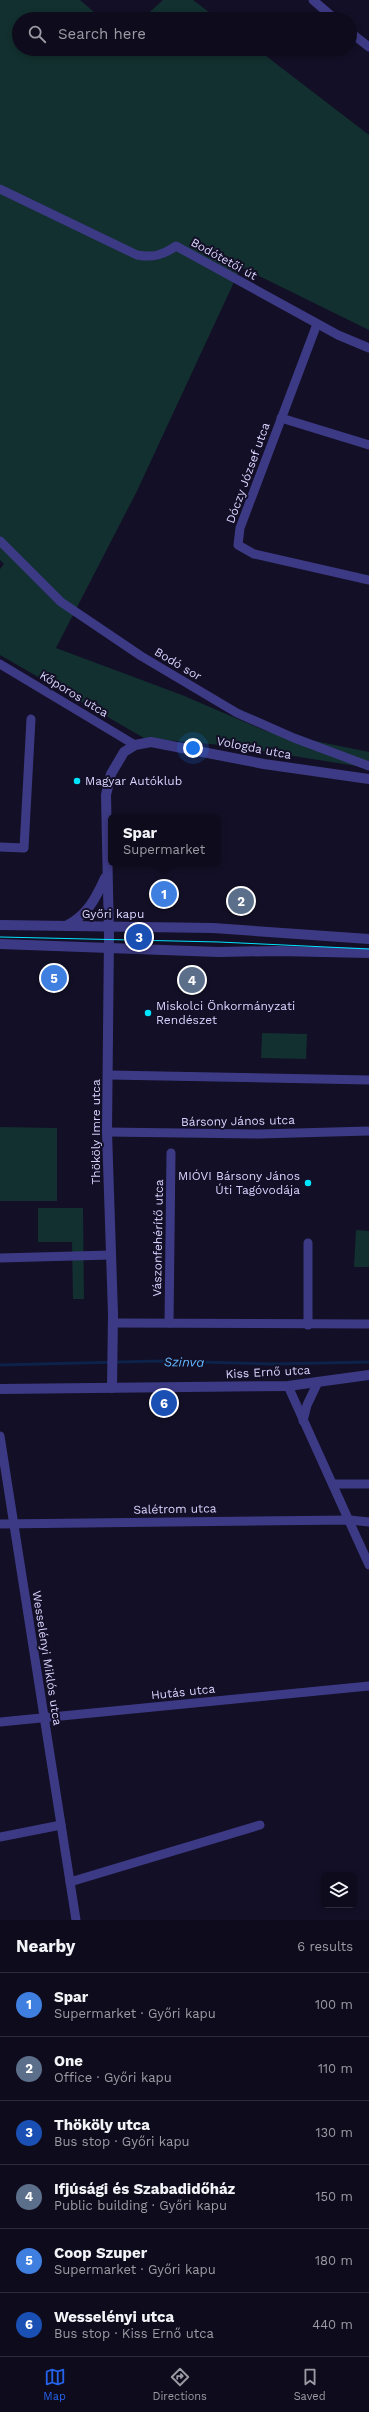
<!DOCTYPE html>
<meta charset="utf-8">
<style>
body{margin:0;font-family:"Work Sans",sans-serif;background:#1c1929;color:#f1f3f6}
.controls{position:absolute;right:12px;bottom:12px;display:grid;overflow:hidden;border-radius:6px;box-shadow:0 2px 6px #0003}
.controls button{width:36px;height:36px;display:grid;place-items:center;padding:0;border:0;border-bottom:1px solid #2e2b3b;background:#0e0b1c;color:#f1f3f6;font:20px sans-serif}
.you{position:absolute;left:193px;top:748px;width:14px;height:14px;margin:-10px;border:3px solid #fff;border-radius:50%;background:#1a73e8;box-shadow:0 0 0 6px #1a73e833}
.badge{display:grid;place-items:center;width:26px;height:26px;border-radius:50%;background:#2563eb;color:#fff;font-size:13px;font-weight:700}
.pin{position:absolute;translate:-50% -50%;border:2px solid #fff;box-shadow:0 1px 4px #0006}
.popup{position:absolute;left:108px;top:814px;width:112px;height:52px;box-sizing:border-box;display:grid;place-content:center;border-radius:6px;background:#0e0b1c;filter:drop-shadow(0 1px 3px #0005);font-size:13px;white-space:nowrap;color:#9b9ba3}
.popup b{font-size:15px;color:#f1f3f6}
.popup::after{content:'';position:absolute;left:50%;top:100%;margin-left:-8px;border:8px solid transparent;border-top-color:#0e0b1c}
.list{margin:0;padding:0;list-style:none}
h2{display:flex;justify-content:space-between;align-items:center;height:52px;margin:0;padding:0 16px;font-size:17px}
h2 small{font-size:13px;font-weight:400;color:#9b9ba3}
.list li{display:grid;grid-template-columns:26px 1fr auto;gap:12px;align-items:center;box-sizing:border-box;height:64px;padding:0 16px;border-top:1px solid #2e2b3b}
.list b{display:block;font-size:15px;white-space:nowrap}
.list p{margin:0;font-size:13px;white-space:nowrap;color:#9b9ba3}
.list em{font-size:13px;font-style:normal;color:#9b9ba3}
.icon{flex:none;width:22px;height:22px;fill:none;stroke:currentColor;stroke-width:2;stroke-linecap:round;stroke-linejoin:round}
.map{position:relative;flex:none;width:369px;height:1920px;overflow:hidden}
.search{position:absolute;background:#0e0b1c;box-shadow:0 2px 6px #0003;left:12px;right:12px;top:12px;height:44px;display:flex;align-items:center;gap:10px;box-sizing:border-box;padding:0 14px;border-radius:22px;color:#9b9ba3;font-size:15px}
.sheet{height:436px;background:#0e0b1c}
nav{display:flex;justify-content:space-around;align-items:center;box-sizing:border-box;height:56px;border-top:1px solid #2e2b3b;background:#0e0b1c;font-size:11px;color:#9b9ba3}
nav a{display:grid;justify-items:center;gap:2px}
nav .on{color:#2563eb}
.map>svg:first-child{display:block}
</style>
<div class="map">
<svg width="369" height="1920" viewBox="0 0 369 1920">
<rect width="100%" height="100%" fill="#130f26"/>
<g fill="#12302f">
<polygon points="0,0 80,0 102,19 19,19 19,49 257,49 369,135 369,330 241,267 137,491 56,648 182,695 266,731 369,752 369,768 231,746 144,738 0,655 0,569 4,564 0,560"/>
<polygon points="163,0 193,0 218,19 142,19"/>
<polygon points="262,1033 307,1034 306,1059 261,1058"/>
<polygon points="0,1127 57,1128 57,1201 0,1201"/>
<polygon points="38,1208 83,1208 84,1299 73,1299 72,1242 38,1242"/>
<polygon points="356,1230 369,1231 369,1267 354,1267"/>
</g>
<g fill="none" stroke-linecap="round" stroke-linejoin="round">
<polyline stroke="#0c2248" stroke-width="3" points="0,1365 160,1361 273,1364 369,1362"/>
<g stroke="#3d3a85" stroke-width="9">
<polyline points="313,0 335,19"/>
<polyline points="350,32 369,47"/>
<path d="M 0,189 L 137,255 C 153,258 163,255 176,246 L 338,335 L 369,348"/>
<polyline points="317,324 240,528 238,545 254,554 369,580"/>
<polyline points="281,418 369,445"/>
<polyline points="0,541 61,602 141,656 237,713 294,738 369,766"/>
<polyline points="0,664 135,745"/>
<polyline points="0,847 24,848 31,719"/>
<polyline points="109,1075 369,1080"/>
<polyline points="107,1132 259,1134 369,1131"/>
<polyline points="0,1258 111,1255"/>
<polyline points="113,1323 369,1324"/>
<polyline points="169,1323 171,1153"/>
<polyline points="308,1325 308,1243"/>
<polyline points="288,1386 369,1565"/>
<polyline points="303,1421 307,1405 318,1382"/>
<polyline points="0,1436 76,1920"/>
<polyline points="334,1484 369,1484"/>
<polyline points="0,1524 350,1520 369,1522"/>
<polyline points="0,1722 369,1686"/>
<polyline points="0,1837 61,1825"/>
<polyline points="70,1882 260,1825"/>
</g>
<g stroke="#3d3a85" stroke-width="10">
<polyline points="0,925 213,928 369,939"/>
<path d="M 66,926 C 87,915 95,900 105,878"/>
<polyline points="0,944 218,952 278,951 369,953"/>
<polyline points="112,1388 113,1314 107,1132 109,936 106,795 111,774 124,752 135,745 151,742 264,764 369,779"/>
<polyline points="0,1389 288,1386 369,1375"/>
</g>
<polyline stroke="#00e5ff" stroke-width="1" points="0,937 219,942 369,949"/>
</g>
<g fill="#00e5ff" stroke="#130f26" stroke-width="1.5">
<circle cx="77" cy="781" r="4"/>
<circle cx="148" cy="1013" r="4"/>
<circle cx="308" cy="1183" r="4"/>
</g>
<g text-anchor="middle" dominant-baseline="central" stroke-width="4" stroke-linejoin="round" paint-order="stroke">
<g font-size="12" fill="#d9d4ff" stroke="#130f26">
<text transform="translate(224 259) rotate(29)">Bodótetői út</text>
<text transform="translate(248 473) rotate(-70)">Dóczy József utca</text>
<text transform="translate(178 664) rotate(31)">Bodó sor</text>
<text transform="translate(74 694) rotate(31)">Kőporos utca</text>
<text transform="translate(254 748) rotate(11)">Vologda utca</text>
<text x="113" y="914">Győri kapu</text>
<text transform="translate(238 1121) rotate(-1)">Bársony János utca</text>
<text transform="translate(96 1132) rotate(-90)">Thököly Imre utca</text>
<text transform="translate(158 1238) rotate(-89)">Vászonfehérítő utca</text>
<text transform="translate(268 1372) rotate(-3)">Kiss Ernő utca</text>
<text transform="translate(175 1509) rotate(-1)">Salétrom utca</text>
<text transform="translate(47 1658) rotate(81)">Wesselényi Miklós utca</text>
<text transform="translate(183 1692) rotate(-6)">Hutás utca</text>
</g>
<g font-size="12" fill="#d9d4ff" stroke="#130f26" text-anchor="start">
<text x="85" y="781">Magyar Autóklub</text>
<text x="156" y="1006">Miskolci Önkormányzati<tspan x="156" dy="14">Rendészet</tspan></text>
<text x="300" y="1176" text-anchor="end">MIÓVI Bársony János<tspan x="300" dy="14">Úti Tagóvodája</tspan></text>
</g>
<g font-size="13" font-style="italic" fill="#62b6ff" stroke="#130f26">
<text transform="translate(184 1362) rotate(1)">Szinva</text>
</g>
</g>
</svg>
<div class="controls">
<button><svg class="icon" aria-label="layers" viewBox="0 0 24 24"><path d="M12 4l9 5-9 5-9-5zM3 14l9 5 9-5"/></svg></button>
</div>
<div class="you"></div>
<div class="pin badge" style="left:164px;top:894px;background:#3f7fe0">1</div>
<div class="popup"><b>Spar</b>Supermarket</div>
<div class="pin badge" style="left:241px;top:901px;background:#5c6f8a">2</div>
<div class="pin badge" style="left:139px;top:937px;background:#1a4fb4">3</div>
<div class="pin badge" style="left:192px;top:980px;background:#5c6f8a">4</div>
<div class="pin badge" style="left:54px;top:978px;background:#3f7fe0">5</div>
<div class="pin badge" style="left:164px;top:1403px;background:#1a4fb4">6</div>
<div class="search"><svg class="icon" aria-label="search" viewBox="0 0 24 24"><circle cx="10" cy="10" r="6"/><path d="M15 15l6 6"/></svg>Search here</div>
</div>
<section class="sheet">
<h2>Nearby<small>6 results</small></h2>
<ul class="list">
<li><span class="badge" style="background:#3f7fe0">1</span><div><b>Spar</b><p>Supermarket · Győri kapu</p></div><em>100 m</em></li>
<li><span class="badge" style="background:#5c6f8a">2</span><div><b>One</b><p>Office · Győri kapu</p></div><em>110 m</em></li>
<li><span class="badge" style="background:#1a4fb4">3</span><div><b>Thököly utca</b><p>Bus stop · Győri kapu</p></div><em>130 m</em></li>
<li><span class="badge" style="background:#5c6f8a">4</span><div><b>Ifjúsági és Szabadidőház</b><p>Public building · Győri kapu</p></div><em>150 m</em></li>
<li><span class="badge" style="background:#3f7fe0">5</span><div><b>Coop Szuper</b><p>Supermarket · Győri kapu</p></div><em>180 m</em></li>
<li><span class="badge" style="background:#1a4fb4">6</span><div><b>Wesselényi utca</b><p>Bus stop · Kiss Ernő utca</p></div><em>440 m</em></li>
</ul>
</section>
<nav>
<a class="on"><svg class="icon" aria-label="map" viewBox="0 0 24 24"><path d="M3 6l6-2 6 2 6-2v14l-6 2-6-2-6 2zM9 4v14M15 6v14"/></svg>Map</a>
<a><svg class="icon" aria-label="directions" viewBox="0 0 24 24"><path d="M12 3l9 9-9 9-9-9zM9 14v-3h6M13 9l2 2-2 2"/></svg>Directions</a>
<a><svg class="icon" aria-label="saved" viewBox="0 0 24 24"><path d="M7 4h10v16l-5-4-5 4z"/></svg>Saved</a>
</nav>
